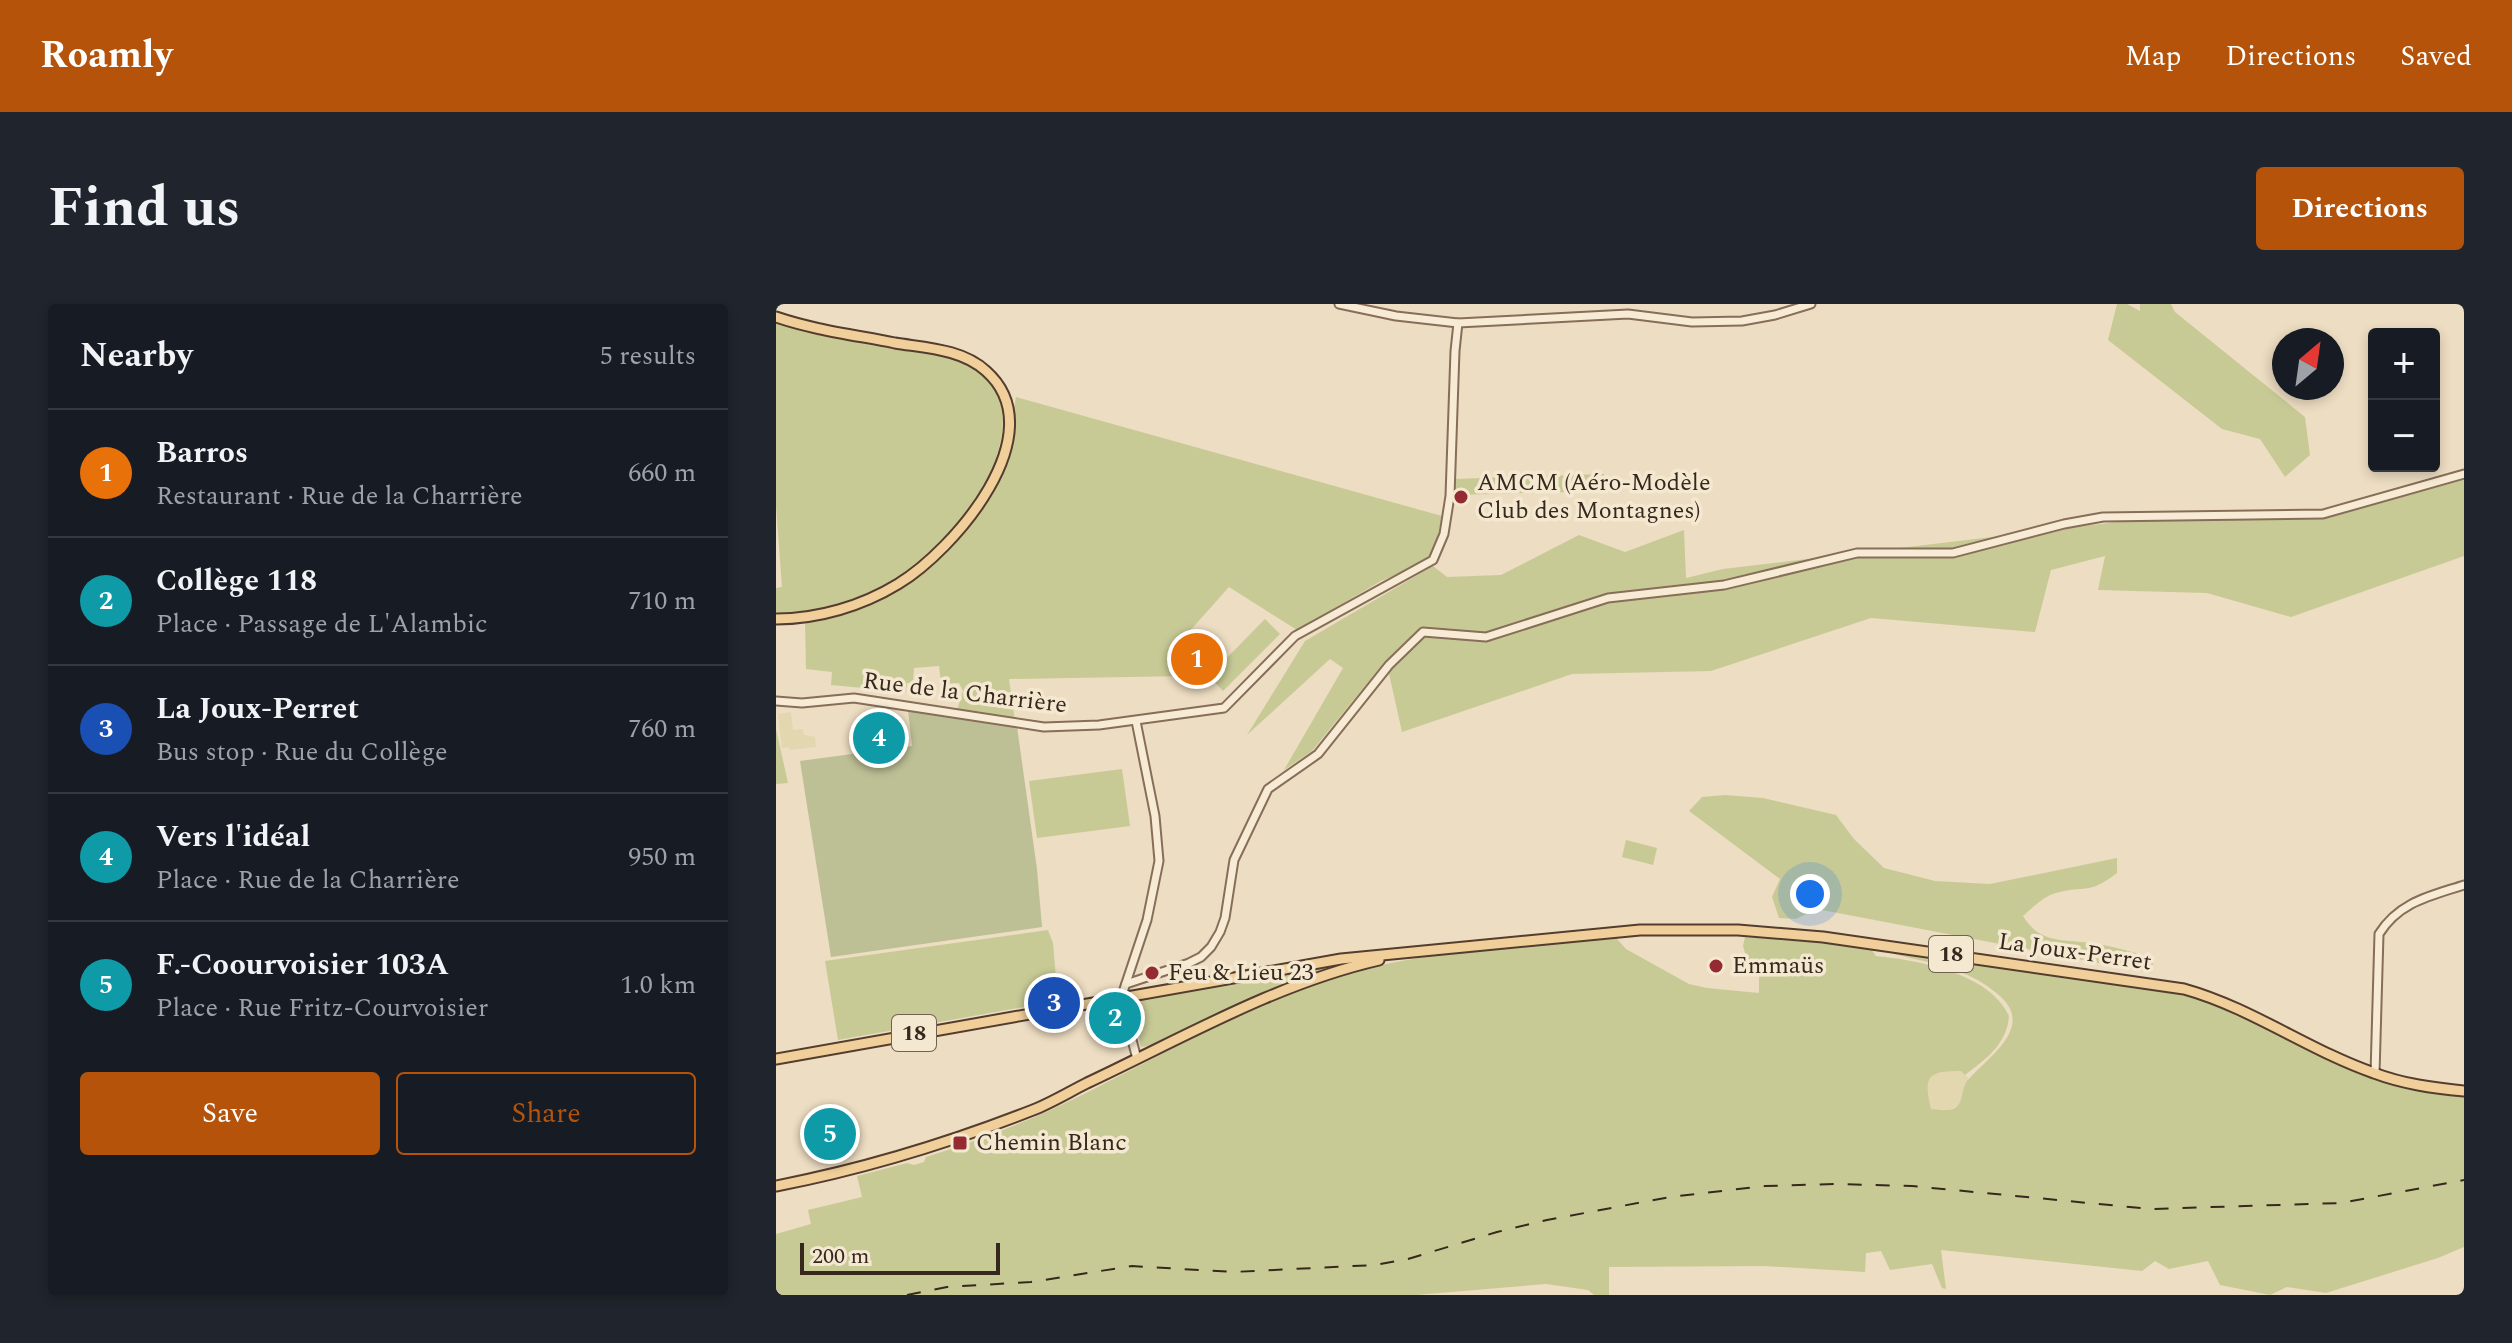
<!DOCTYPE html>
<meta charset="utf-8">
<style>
body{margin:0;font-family:Spectral,serif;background:#20242c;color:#f1f3f6}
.controls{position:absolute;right:24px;top:24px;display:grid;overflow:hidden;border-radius:8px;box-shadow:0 4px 12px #0003}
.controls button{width:72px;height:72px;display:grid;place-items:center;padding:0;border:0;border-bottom:2px solid #363941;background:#171b24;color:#f1f3f6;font:40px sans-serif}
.compass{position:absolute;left:1496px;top:24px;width:72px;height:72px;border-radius:50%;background:#171b24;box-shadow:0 4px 12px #0003;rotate:29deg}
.scale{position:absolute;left:24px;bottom:20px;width:200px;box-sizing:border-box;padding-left:8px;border:4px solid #36281d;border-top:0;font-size:22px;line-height:28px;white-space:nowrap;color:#36281d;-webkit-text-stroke:6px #f4e8d1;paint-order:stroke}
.you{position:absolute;left:1034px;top:590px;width:28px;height:28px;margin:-20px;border:6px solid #fff;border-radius:50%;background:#1a73e8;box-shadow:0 0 0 12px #1a73e833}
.badge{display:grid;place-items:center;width:52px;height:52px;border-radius:50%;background:#b45309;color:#fff;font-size:26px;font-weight:700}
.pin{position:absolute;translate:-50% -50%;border:4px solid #fff;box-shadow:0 2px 8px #0006}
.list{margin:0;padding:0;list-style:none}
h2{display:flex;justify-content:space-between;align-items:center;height:104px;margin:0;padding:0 32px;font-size:34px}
h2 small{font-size:26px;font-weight:400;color:#9ea1a6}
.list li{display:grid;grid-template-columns:52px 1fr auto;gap:24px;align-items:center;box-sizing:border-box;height:128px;padding:0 32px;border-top:2px solid #363941}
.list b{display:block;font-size:30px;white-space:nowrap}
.list p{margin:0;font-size:26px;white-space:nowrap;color:#9ea1a6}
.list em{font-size:26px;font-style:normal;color:#9ea1a6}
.actions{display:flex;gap:16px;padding:24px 32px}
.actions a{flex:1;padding:18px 0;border:2px solid #b45309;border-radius:8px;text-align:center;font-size:28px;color:#b45309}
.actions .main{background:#b45309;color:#fff}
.map{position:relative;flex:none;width:1688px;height:991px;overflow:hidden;border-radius:8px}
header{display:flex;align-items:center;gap:48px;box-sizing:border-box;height:112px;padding:0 40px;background:#b45309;color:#fff}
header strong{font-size:38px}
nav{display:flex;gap:44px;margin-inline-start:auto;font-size:28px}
.intro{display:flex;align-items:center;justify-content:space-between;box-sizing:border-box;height:192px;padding:0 48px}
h1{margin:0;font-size:56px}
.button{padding:20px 36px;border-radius:8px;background:#b45309;color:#fff;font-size:28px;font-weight:700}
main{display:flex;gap:48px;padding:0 48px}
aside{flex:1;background:#171b24;border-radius:8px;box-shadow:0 4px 12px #0003}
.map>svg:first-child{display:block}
</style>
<header>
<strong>Roamly</strong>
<nav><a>Map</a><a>Directions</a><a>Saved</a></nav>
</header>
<div class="intro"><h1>Find us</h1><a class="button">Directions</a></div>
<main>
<aside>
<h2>Nearby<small>5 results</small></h2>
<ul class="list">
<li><span class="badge" style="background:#e8710a">1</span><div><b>Barros</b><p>Restaurant · Rue de la Charrière</p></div><em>660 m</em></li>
<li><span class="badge" style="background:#0f9aa8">2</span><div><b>Collège 118</b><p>Place · Passage de L'Alambic</p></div><em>710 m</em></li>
<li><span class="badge" style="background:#1a4fb4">3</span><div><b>La Joux-Perret</b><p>Bus stop · Rue du Collège</p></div><em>760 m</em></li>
<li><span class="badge" style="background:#0f9aa8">4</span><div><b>Vers l'idéal</b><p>Place · Rue de la Charrière</p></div><em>950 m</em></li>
<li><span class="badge" style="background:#0f9aa8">5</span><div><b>F.-Coourvoisier 103A</b><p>Place · Rue Fritz-Courvoisier</p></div><em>1.0 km</em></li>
</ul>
<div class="actions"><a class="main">Save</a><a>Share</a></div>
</aside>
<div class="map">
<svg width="1688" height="991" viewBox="0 0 1688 991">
<rect width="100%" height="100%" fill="#edddc2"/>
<g fill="#e2d7af">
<polygon points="15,408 17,426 27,425 28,431 39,433 40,443 14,446 13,443 6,444 2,410"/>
<polygon points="1171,767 1186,767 1193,775 1189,780 1186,795 1180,803 1174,806 1154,805 1150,779 1155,771"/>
</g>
<g fill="#c8ca96">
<polygon points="1341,0 1351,0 1364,7 1364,0 1395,0 1399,8 1529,113 1534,151 1509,173 1484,135 1446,125 1332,36"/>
<path d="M 0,18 C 31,26 63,34 95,41 C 133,49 188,46 215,79 C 247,118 207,197 178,228 C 159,249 135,268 111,282 C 77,301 39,308 0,309 L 0,284 L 6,283 L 0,202 Z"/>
<path d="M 240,93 L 666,212 L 661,237 L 653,253 L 644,261 L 605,277 L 521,326 L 453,283 L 395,348 L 408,363 L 409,372 L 233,375 L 239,417 L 183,409 L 181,406 L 187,387 L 183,379 L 165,380 L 163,362 L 138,364 L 137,379 L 131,379 L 130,388 L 55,381 L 56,368 L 30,365 L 29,317 C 58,313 119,288 143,270 C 182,242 221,195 234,148 C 239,130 236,111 240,93 Z"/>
<polygon points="828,170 828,187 679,191 678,175"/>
<polygon points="1688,176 1688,252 1515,313 1431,289 1322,286 1329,252 1275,266 1259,328 1095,314 935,367 796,370 626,428 610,356 536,447 508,466 567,364 554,355 471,431 529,337 657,262 671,273 725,271 803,231 849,248 908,226 910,274 947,265 1366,215 1546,213"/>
<polygon points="489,315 504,330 447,387 433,372"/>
<polygon points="0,425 12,479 0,480"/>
<polygon points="346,465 354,522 261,534 253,477"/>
<path d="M 949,491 L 987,494 L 1060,511 L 1078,535 L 1108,564 L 1159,577 L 1214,580 L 1341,554 L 1341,569 C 1313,591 1309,581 1280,589 C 1268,592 1256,604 1247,612 C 1264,640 1287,635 1315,639 C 1336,642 1358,648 1378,655 L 1375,669 L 1041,605 L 1020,615 L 1003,614 L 996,593 L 1004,575 L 913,507 L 926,493 Z"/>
<polygon points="850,536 881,544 877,561 846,553"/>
<polygon points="272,626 277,639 282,697 62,736 49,657"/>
<path d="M 969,633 L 1093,642 L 1100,652 C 1141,656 1214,669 1233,712 C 1231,740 1210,755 1189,771 L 1185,767 C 1152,767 1147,772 1155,805 C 1162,805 1173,808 1179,804 C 1188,798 1185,785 1191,777 C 1209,755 1259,725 1225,693 C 1201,671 1174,663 1143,656 C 1132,653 1116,651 1109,646 L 1391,687 C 1412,692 1434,698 1455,707 C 1539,742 1592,787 1688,793 L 1688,943 L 1662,954 L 1550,989 L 1511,983 L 1494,991 L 1444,981 L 1432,957 L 1393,965 L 1379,957 L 1366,967 L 1165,946 L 1170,985 L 1166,984 L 1156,960 L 1114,966 L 1105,947 L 1090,949 L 1089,968 L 988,962 L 833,963 L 833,991 L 818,991 L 812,986 L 770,980 L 640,991 L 0,991 L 0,930 L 35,920 L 32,906 L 86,893 L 81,872 L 131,859 L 138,861 L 148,858 L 150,853 C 202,837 253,817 302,793 C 379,755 455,710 537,681 C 633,646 740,641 841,635 L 850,645 L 913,680 L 931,684 L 983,689 L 983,663 L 973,663 L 967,642 Z"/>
<polygon points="567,660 518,675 482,691 377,741 365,743 354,696"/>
</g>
<polygon fill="#bdbf95" points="132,406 241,423 261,565 266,623 55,653 24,457 136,442"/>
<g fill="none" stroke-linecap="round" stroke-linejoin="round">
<g stroke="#866e59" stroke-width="11">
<g id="minor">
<polyline points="563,0 620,12 682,19 852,10 916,18 966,17 999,11 1035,0"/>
<polyline points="0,397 26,399 78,394 268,423 323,421 448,404 519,332 657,256 668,230 674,192 679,47 682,19"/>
<polyline points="360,417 379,512 383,557 371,616 345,694 361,755"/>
<polyline points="350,680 413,659 425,653 435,643 444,628 449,614 458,556 492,485 542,450 613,361 647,328 710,333 832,294 948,281 1081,249 1177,249 1288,220 1327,213 1547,210 1688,170"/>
<path d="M 1599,770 L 1603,630 C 1623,598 1654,592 1688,581"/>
</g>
</g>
<g stroke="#543d2e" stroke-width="13">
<g id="major">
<path d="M 0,13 C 38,26 79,31 119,39 C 150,44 186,45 210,67 C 280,129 177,247 122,280 C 86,302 42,315 0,315"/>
<path d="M 0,755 L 565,655 L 864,626 L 962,626 L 1047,633 L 1408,685 C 1476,704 1532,746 1598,769 C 1627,780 1657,784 1688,787"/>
<path d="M 0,882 C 88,865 173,839 257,806 C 275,799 293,788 311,779 C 407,734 499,680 603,656"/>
</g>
</g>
<use href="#minor" stroke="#f8ebd5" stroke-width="7"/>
<use href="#major" stroke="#f0cf9a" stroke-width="9"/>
<polyline stroke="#36281d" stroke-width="2" stroke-dasharray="14 14" stroke-linecap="butt" points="131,991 171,983 255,978 356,962 457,968 599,961 632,955 721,928 771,916 894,893 989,882 1060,880 1136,882 1375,905 1565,899 1688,876"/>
</g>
<g fill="#942b32" stroke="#f4e8d1" stroke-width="3">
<circle cx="685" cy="193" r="8"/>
<circle cx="940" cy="662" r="8"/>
<circle cx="376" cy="669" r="8"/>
<rect x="176" y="831" width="16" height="16" rx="4"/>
</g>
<g text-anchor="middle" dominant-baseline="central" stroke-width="7" stroke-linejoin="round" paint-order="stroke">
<g fill="#f4e8d1" stroke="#6f6253" stroke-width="2">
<rect x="1153" y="632" width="44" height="36" rx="6"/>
<rect x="116" y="711" width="44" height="36" rx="6"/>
</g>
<g font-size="22" font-weight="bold" fill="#36281d">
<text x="1175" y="650">18</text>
<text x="138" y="729">18</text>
</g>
<g font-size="24" fill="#36281d" stroke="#f4e8d1" text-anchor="start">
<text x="701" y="179">AMCM (Aéro-Modèle<tspan x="701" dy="28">Club des Montagnes)</tspan></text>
<text x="956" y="662">Emmaüs</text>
<text x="392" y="669">Feu &amp; Lieu 23</text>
<text x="200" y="839">Chemin Blanc</text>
</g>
<g font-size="24" fill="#36281d" stroke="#f4e8d1">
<text transform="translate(189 389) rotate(7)">Rue de la Charrière</text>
<text transform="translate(1299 648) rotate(8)">La Joux-Perret</text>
</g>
</g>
</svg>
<div class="controls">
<button>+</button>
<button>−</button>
</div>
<svg class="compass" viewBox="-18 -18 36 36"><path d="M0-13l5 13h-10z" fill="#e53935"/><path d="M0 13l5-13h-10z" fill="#9ea1a6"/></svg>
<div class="scale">200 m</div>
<div class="you"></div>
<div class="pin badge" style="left:421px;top:355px;background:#e8710a">1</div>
<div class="pin badge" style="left:339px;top:714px;background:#0f9aa8">2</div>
<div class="pin badge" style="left:278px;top:699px;background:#1a4fb4">3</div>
<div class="pin badge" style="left:103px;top:434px;background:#0f9aa8">4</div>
<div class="pin badge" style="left:54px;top:830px;background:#0f9aa8">5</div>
</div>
</main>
